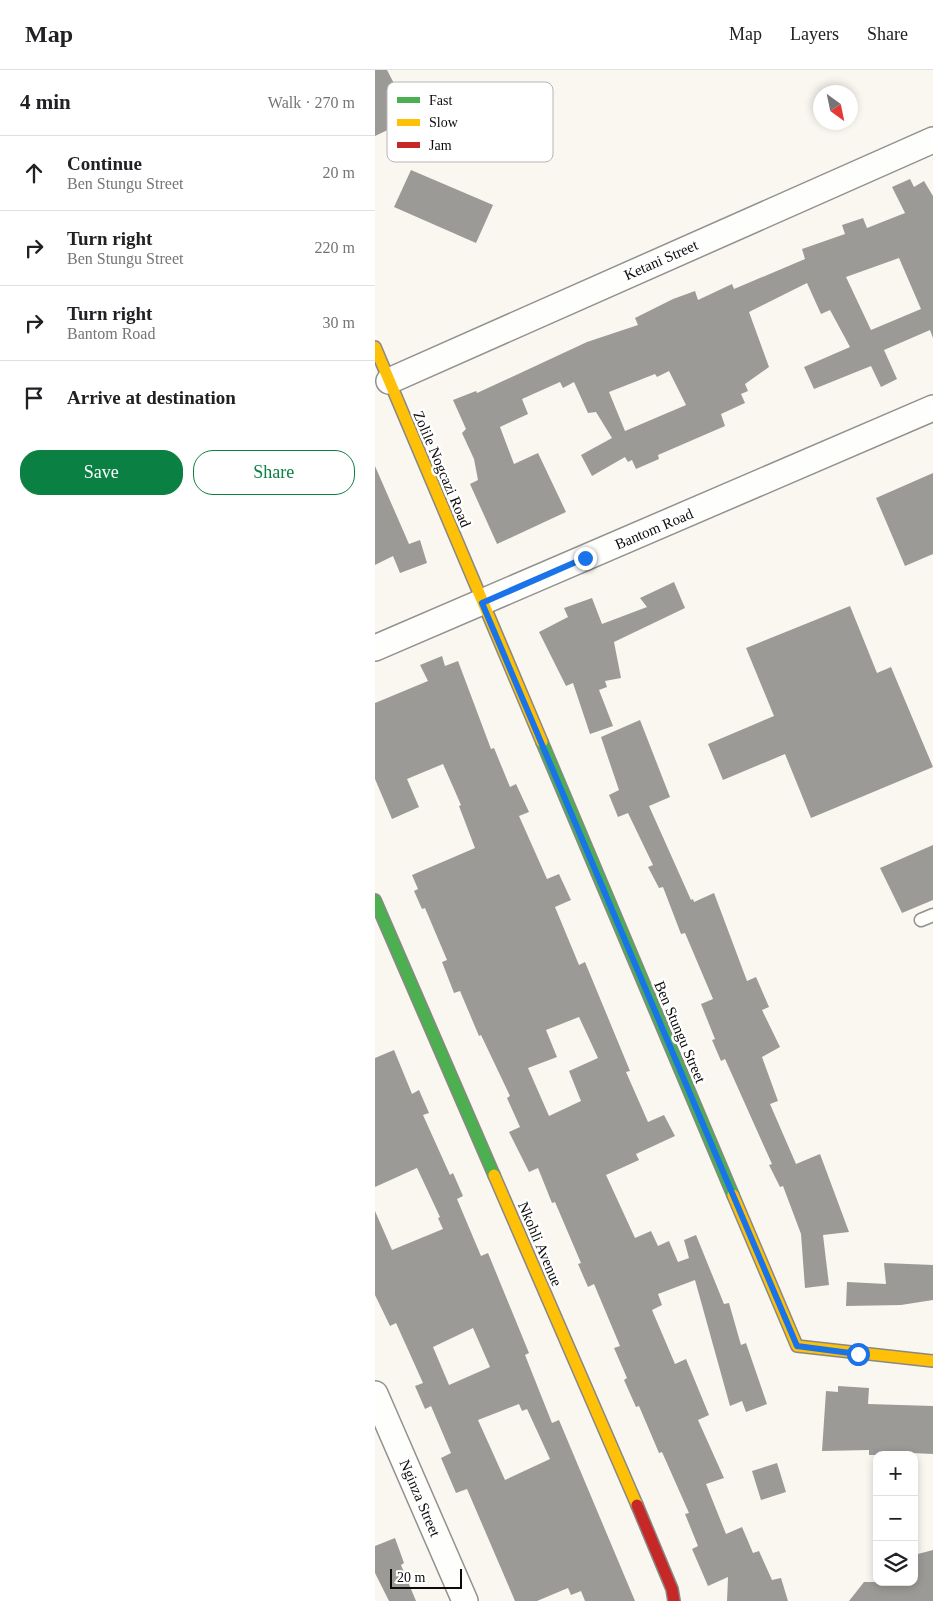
<!DOCTYPE html>
<meta charset="utf-8">
<style>
body{margin:0;font-family:"Times New Roman",serif;background:#f2f2f2;color:#202124}
.controls{position:absolute;right:15px;bottom:15px;display:grid;overflow:hidden;border-radius:10px;box-shadow:0 2px 8px #0003}
.controls button{width:45px;height:45px;display:grid;place-items:center;padding:0;border:0;border-bottom:1px solid #e0e0e0;background:#fff;color:#202124;font:25px sans-serif}
.compass{position:absolute;left:438px;top:15px;width:45px;height:45px;border-radius:50%;background:#fff;box-shadow:0 2px 8px #0003;rotate:147deg}
.scale{position:absolute;left:15px;bottom:12px;width:72px;box-sizing:border-box;padding-left:5px;border:2px solid #0b0b0b;border-top:0;font-size:14px;line-height:18px;white-space:nowrap;color:#0b0b0b;-webkit-text-stroke:4px #fff;paint-order:stroke}
.stop{position:absolute;width:15px;height:15px;margin:-11px;border:4px solid #1a73e8;border-radius:50%;background:#fff}
.stop.end{background:#1a73e8;border-color:#fff;box-shadow:0 1px 5px #0008}
.list{margin:0;padding:0;list-style:none}
h2{display:flex;justify-content:space-between;align-items:center;height:65px;margin:0;padding:0 20px;font-size:21px}
h2 small{font-size:16px;font-weight:400;color:#757577}
.list li{display:grid;grid-template-columns:32px 1fr auto;gap:15px;align-items:center;box-sizing:border-box;height:75px;padding:0 20px;border-top:1px solid #e0e0e0}
.list b{display:block;font-size:19px;white-space:nowrap}
.list p{margin:0;font-size:16px;white-space:nowrap;color:#757577}
.list em{font-size:16px;font-style:normal;color:#757577}
.actions{display:flex;gap:10px;padding:15px 20px}
.actions a{flex:1;padding:11px 0;border:1px solid #0b8043;border-radius:20px;text-align:center;font-size:18px;color:#0b8043}
.actions .main{background:#0b8043;color:#fff}
.icon{flex:none;width:28px;height:28px;fill:none;stroke:currentColor;stroke-width:2;stroke-linecap:round;stroke-linejoin:round}
.map{position:relative;flex:none;width:558px;height:1531px;overflow:hidden}
header{display:flex;align-items:center;gap:30px;box-sizing:border-box;height:70px;padding:0 25px;background:#fff;border-bottom:1px solid #e0e0e0}
header strong{font-size:24px}
nav{display:flex;gap:28px;margin-inline-start:auto;font-size:18px}
main{display:flex}
aside{flex:1;background:#fff}
.map>svg:first-child{display:block}
</style>
<header>
<strong>Map</strong>
<nav><a>Map</a><a>Layers</a><a>Share</a></nav>
</header>
<main>
<aside>
<h2>4 min<small>Walk · 270 m</small></h2>
<ul class="list">
<li><svg class="icon" aria-label="ahead" viewBox="0 0 24 24"><path d="M12 20V5M6 11l6-6 6 6"/></svg><div><b>Continue</b><p>Ben Stungu Street</p></div><em>20 m</em></li>
<li><svg class="icon" aria-label="right" viewBox="0 0 24 24"><path d="M7 20v-9h11M14 6l5 5-5 5"/></svg><div><b>Turn right</b><p>Ben Stungu Street</p></div><em>220 m</em></li>
<li><svg class="icon" aria-label="right" viewBox="0 0 24 24"><path d="M7 20v-9h11M14 6l5 5-5 5"/></svg><div><b>Turn right</b><p>Bantom Road</p></div><em>30 m</em></li>
<li><svg class="icon" aria-label="arrive" viewBox="0 0 24 24"><path d="M6 21V4h12l-3 4 3 4H6"/></svg><div><b>Arrive at destination</b></div></li>
</ul>
<div class="actions"><a class="main">Save</a><a>Share</a></div>
</aside>
<div class="map">
<svg width="558" height="1531" viewBox="0 0 558 1531">
<rect width="100%" height="100%" fill="#f9f7f0"/>
<g fill="#9c9a96" fill-rule="evenodd">
<polygon points="0,0 12,0 26,27 30,25 40,47 0,66"/>
<polygon points="36,100 118,135 101,173 19,137"/>
<path d="M 535,109 L 539,117 L 549,111 L 558,126 L 558,268 L 555,260 L 509,280 L 522,309 L 506,317 L 496,296 L 439,319 L 429,297 L 475,277 L 455,240 L 446,244 L 432,213 L 374,242 L 394,297 L 370,314 L 373,321 L 366,324 L 370,333 L 346,344 L 350,356 L 283,385 L 284,389 L 261,399 L 257,390 L 253,392 L 250,387 L 217,406 L 206,385 L 237,368 L 221,342 L 213,343 L 199,312 L 188,318 L 185,312 L 147,329 L 153,344 L 125,357 L 139,394 L 163,383 L 191,442 L 122,474 L 95,414 L 103,410 L 99,389 L 87,363 L 91,359 L 78,330 L 101,321 L 102,323 L 212,272 L 263,255 L 260,248 L 298,229 L 320,221 L 323,230 L 357,214 L 359,219 L 430,189 L 427,179 L 470,164 L 467,155 L 488,148 L 492,158 L 530,143 L 517,117 ZM 524,188 L 546,239 L 496,260 L 471,207 ZM 294,301 L 311,335 L 250,361 L 234,322 L 280,304 L 282,307 Z"/>
<polygon points="0,396 34,474 45,470 52,493 25,503 18,486 0,495"/>
<polygon points="558,403 558,484 530,496 501,428"/>
<polygon points="299,512 310,538 239,572 246,608 230,611 232,617 224,620 238,656 215,664 198,613 191,616 164,562 193,547 189,538 217,528 227,554 272,537 265,528"/>
<polygon points="475,536 502,603 516,597 558,697 436,748 410,684 348,710 333,674 399,646 371,578"/>
<path d="M 67,586 L 70,596 L 83,591 L 116,679 L 119,678 L 135,717 L 141,714 L 154,742 L 144,746 L 172,809 L 184,804 L 196,830 L 180,837 L 204,895 L 210,892 L 255,1001 L 251,1002 L 273,1052 L 289,1045 L 300,1066 L 261,1084 L 264,1090 L 231,1105 L 260,1168 L 276,1161 L 283,1176 L 294,1171 L 303,1192 L 314,1188 L 309,1170 L 321,1165 L 349,1234 L 354,1233 L 366,1275 L 371,1273 L 392,1334 L 371,1342 L 367,1331 L 355,1336 L 320,1210 L 283,1224 L 287,1235 L 277,1240 L 300,1294 L 311,1289 L 334,1345 L 323,1350 L 349,1408 L 331,1414 L 351,1464 L 367,1457 L 378,1483 L 384,1481 L 397,1510 L 406,1508 L 413,1531 L 352,1531 L 353,1507 L 333,1516 L 317,1479 L 323,1476 L 310,1444 L 314,1443 L 287,1382 L 284,1383 L 264,1336 L 261,1337 L 249,1310 L 252,1308 L 239,1278 L 245,1276 L 219,1214 L 213,1217 L 203,1194 L 206,1193 L 180,1132 L 177,1133 L 163,1098 L 154,1102 L 134,1062 L 145,1057 L 132,1028 L 135,1026 L 106,965 L 104,966 L 85,921 L 79,923 L 67,892 L 72,890 L 50,838 L 47,839 L 39,821 L 43,819 L 37,805 L 100,778 L 84,736 L 86,735 L 68,694 L 32,709 L 44,737 L 17,749 L 0,709 L 0,633 L 53,611 L 45,595 ZM 204,947 L 223,988 L 194,1001 L 206,1031 L 174,1046 L 153,998 L 182,987 L 171,960 Z"/>
<polygon points="265,650 295,727 274,736 316,830 318,829 319,832 339,823 372,911 381,907 394,937 387,940 405,977 387,987 403,1031 395,1034 421,1094 445,1084 474,1162 448,1165 454,1215 430,1218 426,1164 408,1116 405,1117 394,1095 397,1094 350,989 346,991 337,970 340,969 326,934 338,929 310,863 306,864 288,817 284,818 273,797 278,795 253,743 243,747 234,725 244,720 226,667"/>
<polygon points="558,775 558,830 527,843 505,798"/>
<path d="M 19,980 L 37,1024 L 44,1020 L 54,1043 L 48,1045 L 75,1105 L 78,1103 L 88,1126 L 82,1129 L 106,1186 L 113,1183 L 154,1283 L 150,1285 L 177,1353 L 184,1350 L 260,1531 L 210,1531 L 206,1521 L 196,1525 L 193,1518 L 162,1531 L 140,1531 L 92,1419 L 81,1423 L 66,1388 L 76,1383 L 56,1336 L 50,1339 L 40,1316 L 48,1313 L 21,1253 L 15,1256 L 0,1225 L 0,1141 L 17,1180 L 68,1159 L 63,1148 L 65,1147 L 42,1098 L 0,1117 L 0,988 ZM 98,1258 L 115,1297 L 74,1315 L 58,1277 ZM 144,1334 L 147,1341 L 152,1339 L 175,1389 L 130,1410 L 103,1350 Z"/>
<polygon points="509,1193 558,1195 558,1230 526,1235 471,1236 472,1212 511,1214"/>
<polygon points="463,1316 494,1318 493,1334 558,1336 558,1384 515,1382 515,1385 494,1385 494,1380 447,1381 451,1321 463,1322"/>
<polygon points="402,1393 411,1422 386,1430 377,1401"/>
<polygon points="20,1468 29,1493 26,1495 41,1531 14,1531 0,1503 0,1476"/>
<polygon points="558,1480 558,1531 474,1531 489,1512 539,1512 539,1485"/>
</g>
<g fill="none" stroke-linecap="round" stroke-linejoin="round">
<g stroke="#92918e" stroke-width="15">
<polyline id="lane" points="546,850 558,845"/>
</g>
<g stroke="#92918e" stroke-width="28">
<g id="street">
<polyline points="14,311 558,70"/>
<polyline points="0,578 558,338"/>
<polyline points="0,1324 90,1531"/>
</g>
</g>
<g stroke="#898885" stroke-width="14">
<g id="fast">
<polyline points="167,672 358,1125"/>
<polyline points="0,830 119,1105"/>
</g>
</g>
<g stroke="#898885" stroke-width="14">
<g id="slow">
<polyline points="0,277 167,672"/>
<polyline points="119,1105 262,1435"/>
<polyline points="358,1125 422,1276 558,1291"/>
</g>
</g>
<g stroke="#898885" stroke-width="14">
<polyline id="jam" points="262,1435 297,1519 299,1531"/>
</g>
<use href="#lane" stroke="#fefefd" stroke-width="12"/>
<use href="#street" stroke="#fefefd" stroke-width="25"/>
<use href="#fast" stroke="#4caf50" stroke-width="11"/>
<use href="#slow" stroke="#ffc107" stroke-width="11"/>
<use href="#jam" stroke="#c62828" stroke-width="11"/>
</g>
<g fill="none" stroke-linecap="round" stroke-linejoin="round">
<polyline stroke="#1a73e8" stroke-width="6" points="210,488 107,533 422,1276 483,1284"/>
</g>
<g text-anchor="middle" dominant-baseline="central" stroke-width="5" stroke-linejoin="round" paint-order="stroke">
<g font-size="15" fill="#0b0b0b" stroke="#fff">
<text transform="translate(286 190) rotate(-24)">Ketani Street</text>
<text transform="translate(67 399) rotate(67)">Zolile Nogcazi Road</text>
<text transform="translate(279 459) rotate(-23)">Bantom Road</text>
<text transform="translate(305 962) rotate(67)">Ben Stungu Street</text>
<text transform="translate(165 1174) rotate(67)">Nkohli Avenue</text>
<text transform="translate(45 1428) rotate(67)">Nginza Street</text>
</g>
</g>
<rect x="12" y="12" width="166" height="80" rx="8" fill="#fff" stroke="#b6b6b6" stroke-width="1"/>
<rect x="22" y="27" width="23" height="6" fill="#4caf50"/>
<rect x="22" y="49" width="23" height="7" fill="#ffc107"/>
<rect x="22" y="72" width="23" height="6" fill="#c62828"/>
<g font-size="14" fill="#0b0b0b">
<text x="54" y="35">Fast</text>
<text x="54" y="57">Slow</text>
<text x="54" y="80">Jam</text>
</g>
</svg>
<div class="controls">
<button>+</button>
<button>−</button>
<button><svg class="icon" aria-label="layers" viewBox="0 0 24 24"><path d="M12 4l9 5-9 5-9-5zM3 14l9 5 9-5"/></svg></button>
</div>
<svg class="compass" viewBox="-18 -18 36 36"><path d="M0-13l5 13h-10z" fill="#e53935"/><path d="M0 13l5-13h-10z" fill="#757577"/></svg>
<div class="scale">20 m</div>
<div class="stop" style="left:483px;top:1284px"></div>
<div class="stop end" style="left:210px;top:488px"></div>
</div>
</main>
